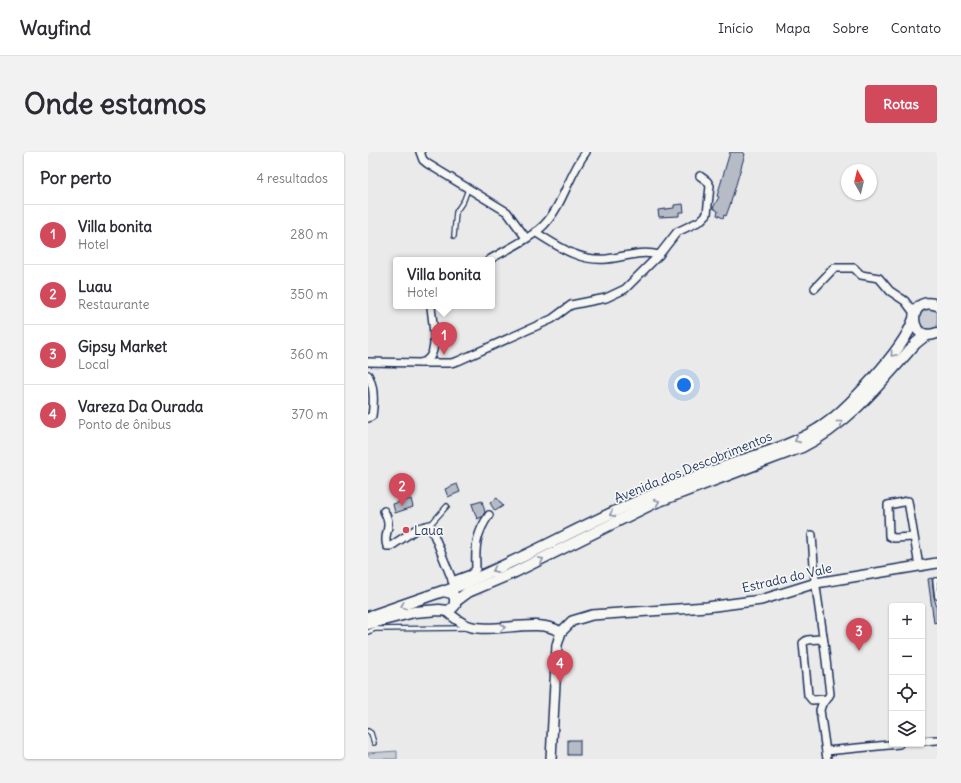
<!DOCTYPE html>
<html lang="pt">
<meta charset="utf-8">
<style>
body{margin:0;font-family:Delius,sans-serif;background:#f2f2f3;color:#2b2b33}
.controls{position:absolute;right:12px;bottom:12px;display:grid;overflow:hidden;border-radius:4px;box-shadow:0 1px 3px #0004}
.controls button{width:36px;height:36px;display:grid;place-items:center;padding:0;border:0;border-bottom:1px solid #e1e1e2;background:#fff;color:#2b2b33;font:20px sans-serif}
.compass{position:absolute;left:473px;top:12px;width:36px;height:36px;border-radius:50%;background:#fff;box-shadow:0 1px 3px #0004;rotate:352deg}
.you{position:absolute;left:316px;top:233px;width:14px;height:14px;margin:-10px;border:3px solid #fff;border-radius:50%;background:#1a73e8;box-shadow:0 0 0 6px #1a73e833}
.badge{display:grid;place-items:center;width:26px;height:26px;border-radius:50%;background:#d1495b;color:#fff;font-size:13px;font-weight:700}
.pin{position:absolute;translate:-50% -33px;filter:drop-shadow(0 1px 2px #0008)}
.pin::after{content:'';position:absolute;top:21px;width:14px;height:12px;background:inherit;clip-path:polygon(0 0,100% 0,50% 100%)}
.popup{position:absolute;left:25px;top:105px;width:102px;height:52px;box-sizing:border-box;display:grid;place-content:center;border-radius:4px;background:#fff;filter:drop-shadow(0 1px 3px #0005);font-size:13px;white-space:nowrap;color:#7c7c81}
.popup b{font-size:15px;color:#2b2b33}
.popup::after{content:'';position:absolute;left:50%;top:100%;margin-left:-8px;border:8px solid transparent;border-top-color:#fff}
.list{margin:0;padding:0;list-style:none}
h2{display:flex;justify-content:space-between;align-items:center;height:52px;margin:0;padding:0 16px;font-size:17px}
h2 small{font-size:13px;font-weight:400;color:#7c7c81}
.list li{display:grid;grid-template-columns:26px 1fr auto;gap:12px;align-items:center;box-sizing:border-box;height:60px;padding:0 16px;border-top:1px solid #e1e1e2}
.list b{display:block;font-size:15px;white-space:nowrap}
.list p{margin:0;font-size:13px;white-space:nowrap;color:#7c7c81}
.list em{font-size:13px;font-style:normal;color:#7c7c81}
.icon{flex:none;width:22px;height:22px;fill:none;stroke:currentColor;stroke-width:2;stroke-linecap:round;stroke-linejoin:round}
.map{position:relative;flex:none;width:569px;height:607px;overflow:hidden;border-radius:4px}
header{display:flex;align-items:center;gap:24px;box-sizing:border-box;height:56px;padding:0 20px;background:#fff;border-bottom:1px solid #e1e1e2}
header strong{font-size:19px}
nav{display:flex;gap:22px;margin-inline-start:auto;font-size:14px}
.intro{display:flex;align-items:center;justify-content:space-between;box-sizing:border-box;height:96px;padding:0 24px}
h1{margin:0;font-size:28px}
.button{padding:10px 18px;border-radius:4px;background:#d1495b;color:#fff;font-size:14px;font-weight:700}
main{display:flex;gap:24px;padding:0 24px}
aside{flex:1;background:#fff;border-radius:4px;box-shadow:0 1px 3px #0004}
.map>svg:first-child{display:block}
</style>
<header>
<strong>Wayfind</strong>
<nav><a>Início</a><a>Mapa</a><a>Sobre</a><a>Contato</a></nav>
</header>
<div class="intro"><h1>Onde estamos</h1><a class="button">Rotas</a></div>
<main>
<aside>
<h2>Por perto<small>4 resultados</small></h2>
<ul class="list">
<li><span class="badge">1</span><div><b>Villa bonita</b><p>Hotel</p></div><em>280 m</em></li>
<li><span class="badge">2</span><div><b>Luau</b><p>Restaurante</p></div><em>350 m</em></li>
<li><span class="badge">3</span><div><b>Gipsy Market</b><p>Local</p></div><em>360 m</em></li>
<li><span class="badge">4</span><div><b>Vareza Da Ourada</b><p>Ponto de ônibus</p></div><em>370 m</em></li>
</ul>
</aside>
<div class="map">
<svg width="569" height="607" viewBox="0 0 569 607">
<rect width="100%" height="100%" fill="#e9eae9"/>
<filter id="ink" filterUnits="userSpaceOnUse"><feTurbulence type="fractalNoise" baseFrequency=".025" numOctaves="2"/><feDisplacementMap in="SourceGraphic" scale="8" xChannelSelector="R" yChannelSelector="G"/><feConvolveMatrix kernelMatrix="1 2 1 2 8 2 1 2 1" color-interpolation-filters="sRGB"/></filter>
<g filter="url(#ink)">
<g fill="#caced5" stroke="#727e9a">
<path d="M 559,156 L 569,158 L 569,177 C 557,181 551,175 551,163 Z"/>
<polygon points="29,599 29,607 0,607 0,601"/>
</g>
<g fill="#b6bbc6" stroke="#1b2f5e">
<polygon points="362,0 375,0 377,2 362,53 358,64 356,63 355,66 349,63 350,59 345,56 351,45 349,44"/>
<polygon points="315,52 316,60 311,60 311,64 291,65 290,58 306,56 306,53"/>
<polygon points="89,332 92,340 80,345 77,337"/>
<polygon points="129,346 135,354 127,359 122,351"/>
<polygon points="43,347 45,355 27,361 25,352"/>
<polygon points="114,349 117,360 114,365 109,367 104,352"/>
<polygon points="564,426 566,445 569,456 569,470 566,471 560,427"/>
<rect x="200" y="588" width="12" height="15"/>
</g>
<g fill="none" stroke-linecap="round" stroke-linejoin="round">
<g stroke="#1b2f5e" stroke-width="6">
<g id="service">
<polyline points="86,84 88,60 96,48 100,37"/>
<polyline points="62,373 79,354"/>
<polyline points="569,428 567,428 569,445"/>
<polyline points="0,480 7,477 98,476"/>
<polyline points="0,579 3,581 6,591"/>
</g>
</g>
<g stroke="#1b2f5e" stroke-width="10">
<g id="minor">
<polyline points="52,0 55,8 60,12 139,60 158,86"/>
<path d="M 167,80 C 190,94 211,110 239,107 C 257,105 273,98 291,103"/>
<path d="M 121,108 C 139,97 161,88 176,73 C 195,53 201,22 218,0"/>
<polyline points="447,136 466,116 486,116 493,123 511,126 522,139 537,149 546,161"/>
<path d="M 0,210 L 52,211 C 74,208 64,171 63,154"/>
<polyline points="53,211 83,211 90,209 184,167 203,153 238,146 257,137 291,103 309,80 332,69 339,62 342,34 339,29 332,24"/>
<path d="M 0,223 C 6,234 6,251 4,264 L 0,266"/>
<path d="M 16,359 C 26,377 14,381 19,394 L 23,394 L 50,376 L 62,373 L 87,435"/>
<polyline points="444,383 447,428 456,491"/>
<polyline points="546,385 526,386 521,384 520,353 540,349 551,414"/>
<path d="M 84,429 L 103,422 L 108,417 C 107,394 108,382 121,363"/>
<polygon points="452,487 456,491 462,542 459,547 444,548 440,543 435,491 439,488"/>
<polyline points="554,589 569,588"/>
<polyline points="458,599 531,592"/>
<polyline points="459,607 452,558 454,552 459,547"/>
</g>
</g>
<g stroke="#1b2f5e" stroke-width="12">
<g id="tertiary">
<path d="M 78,459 C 86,465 94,473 104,475 C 131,481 169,465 193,480"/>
<polyline points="183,607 189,493 193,480 204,469 224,463 339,455 393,448 448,431 569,411"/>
</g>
</g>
<g stroke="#1b2f5e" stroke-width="13">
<g id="secondary">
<path d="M 569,153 C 537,142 540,193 569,181"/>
<path d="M 78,439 C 147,412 211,374 279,345 C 311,331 345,319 378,307 C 402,299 428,291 450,277 C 476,262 536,197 545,169"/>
<path d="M 88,449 L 100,440 L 147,420 L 286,351 L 434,295 C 482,271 513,230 548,191 L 558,183"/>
<polyline points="0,465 75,439 84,441 87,446 87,453 81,459 71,458 46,460 0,472"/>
</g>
</g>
<use href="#service" stroke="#f6f6f2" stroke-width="3.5"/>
<use href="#minor" stroke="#f6f6f2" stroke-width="7"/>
<use href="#tertiary" stroke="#f6f6f2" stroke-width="9"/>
<use href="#secondary" stroke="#f6f6f2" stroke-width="10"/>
</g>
<defs><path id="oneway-chevron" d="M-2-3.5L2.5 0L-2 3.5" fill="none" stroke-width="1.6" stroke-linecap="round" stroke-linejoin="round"/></defs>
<g stroke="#8892a8">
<use href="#oneway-chevron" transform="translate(525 202) rotate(130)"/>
<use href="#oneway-chevron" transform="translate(472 271) rotate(-39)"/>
<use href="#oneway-chevron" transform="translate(429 288) rotate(156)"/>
<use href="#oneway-chevron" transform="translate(289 350) rotate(-22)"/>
<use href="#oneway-chevron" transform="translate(244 362) rotate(154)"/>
<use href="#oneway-chevron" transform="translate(173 408) rotate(-26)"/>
<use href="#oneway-chevron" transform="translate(127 418) rotate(156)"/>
<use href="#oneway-chevron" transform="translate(35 454) rotate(160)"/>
<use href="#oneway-chevron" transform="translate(135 475) rotate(-2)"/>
</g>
</g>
<circle fill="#d1495b" stroke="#f6f6f2" stroke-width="1.5" cx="38" cy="378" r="4"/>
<g text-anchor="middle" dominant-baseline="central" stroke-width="3.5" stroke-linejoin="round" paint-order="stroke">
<g font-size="13" fill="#1b2f5e" stroke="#f6f6f2">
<text transform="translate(325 315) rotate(-22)">Avenida dos Descobrimentos</text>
<text transform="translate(419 426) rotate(-13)">Estrada do Vale</text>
</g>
<g font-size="13" fill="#1b2f5e" stroke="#f6f6f2" text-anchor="start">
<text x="46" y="378">Laua</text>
</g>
</g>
</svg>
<div class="controls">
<button>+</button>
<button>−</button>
<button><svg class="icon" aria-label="locate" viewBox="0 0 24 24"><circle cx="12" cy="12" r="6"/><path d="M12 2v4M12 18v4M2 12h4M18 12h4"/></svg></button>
<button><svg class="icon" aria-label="layers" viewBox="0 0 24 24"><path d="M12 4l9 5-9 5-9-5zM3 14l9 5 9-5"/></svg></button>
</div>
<svg class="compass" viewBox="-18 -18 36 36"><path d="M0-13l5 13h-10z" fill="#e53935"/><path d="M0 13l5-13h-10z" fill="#7c7c81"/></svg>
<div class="you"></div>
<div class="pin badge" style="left:76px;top:203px">1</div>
<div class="popup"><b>Villa bonita</b>Hotel</div>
<div class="pin badge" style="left:34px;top:354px">2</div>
<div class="pin badge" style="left:491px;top:499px">3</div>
<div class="pin badge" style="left:192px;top:531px">4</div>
</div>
</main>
